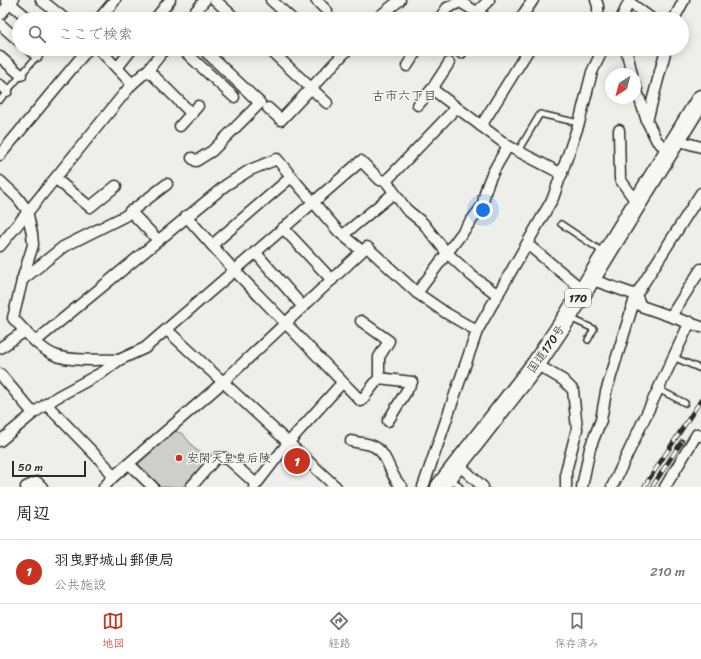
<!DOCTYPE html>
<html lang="ja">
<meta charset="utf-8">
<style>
body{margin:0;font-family:Sriracha,"Klee One",sans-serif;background:#f2f2f2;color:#202124}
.compass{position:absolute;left:605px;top:68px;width:36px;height:36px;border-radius:50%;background:#fff;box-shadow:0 2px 10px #0003;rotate:216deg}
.scale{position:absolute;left:12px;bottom:10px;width:74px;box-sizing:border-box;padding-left:4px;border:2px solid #2b2b2b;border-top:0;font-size:11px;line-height:14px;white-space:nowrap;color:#2b2b2b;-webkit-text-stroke:3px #f6f6f2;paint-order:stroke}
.you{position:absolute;left:483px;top:210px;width:14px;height:14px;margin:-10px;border:3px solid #fff;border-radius:50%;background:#1a73e8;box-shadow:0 0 0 6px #1a73e833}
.badge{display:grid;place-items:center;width:26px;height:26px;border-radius:50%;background:#c8321e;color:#fff;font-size:13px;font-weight:700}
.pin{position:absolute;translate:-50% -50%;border:2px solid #fff;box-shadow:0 1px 4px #0006}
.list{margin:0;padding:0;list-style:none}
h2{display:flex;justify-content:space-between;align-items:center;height:52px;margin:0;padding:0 16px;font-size:17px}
h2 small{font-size:13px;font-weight:400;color:#757577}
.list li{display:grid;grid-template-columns:26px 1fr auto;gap:12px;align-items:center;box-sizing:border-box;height:64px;padding:0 16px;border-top:1px solid #e0e0e0}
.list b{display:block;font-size:15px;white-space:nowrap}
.list p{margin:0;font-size:13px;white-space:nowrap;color:#757577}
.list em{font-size:13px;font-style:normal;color:#757577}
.icon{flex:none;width:22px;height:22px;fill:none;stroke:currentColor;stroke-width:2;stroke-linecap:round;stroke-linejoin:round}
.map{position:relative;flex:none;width:701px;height:487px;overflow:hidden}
.search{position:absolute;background:#fff;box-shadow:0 2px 10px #0003;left:12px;right:12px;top:12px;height:44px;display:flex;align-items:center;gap:10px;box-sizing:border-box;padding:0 14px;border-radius:22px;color:#757577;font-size:15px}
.sheet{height:116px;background:#fff}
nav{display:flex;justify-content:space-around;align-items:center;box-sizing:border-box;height:56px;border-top:1px solid #e0e0e0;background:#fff;font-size:11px;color:#757577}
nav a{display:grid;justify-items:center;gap:2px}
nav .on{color:#c8321e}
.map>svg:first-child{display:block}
</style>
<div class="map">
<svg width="701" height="487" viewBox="0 0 701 487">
<rect width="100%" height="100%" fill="#eeeeea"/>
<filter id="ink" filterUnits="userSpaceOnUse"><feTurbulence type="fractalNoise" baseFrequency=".025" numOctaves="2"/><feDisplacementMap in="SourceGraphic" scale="8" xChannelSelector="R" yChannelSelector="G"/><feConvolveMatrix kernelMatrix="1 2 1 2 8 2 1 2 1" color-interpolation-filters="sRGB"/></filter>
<g filter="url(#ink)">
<polygon fill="#cececa" stroke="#7c7c7a" points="175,431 183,434 195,449 206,456 203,465 182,487 158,487 137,469 139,463"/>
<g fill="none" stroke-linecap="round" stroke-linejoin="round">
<g stroke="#2b2b2b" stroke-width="8">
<g id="lane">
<polyline points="0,100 43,49"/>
<polyline points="518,151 540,114 579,123"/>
<polyline points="561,224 603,252"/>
<polyline points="570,318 594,329 588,340"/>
<polyline points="673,357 701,369"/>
<polyline points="658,389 685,403"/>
<polyline points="451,478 460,487"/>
</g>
</g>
<g stroke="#2b2b2b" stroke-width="13">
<g id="street">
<polyline points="6,0 29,19"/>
<polyline points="41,0 65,19"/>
<polyline points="215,0 236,19"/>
<polyline points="271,0 292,19"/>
<polyline points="316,0 327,11"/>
<polyline points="596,0 598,6 598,19"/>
<polyline points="629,2 652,19"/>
<polyline points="477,12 489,0"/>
<polyline points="0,15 13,0"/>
<polyline points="99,19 115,0"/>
<polyline points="155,19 170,0"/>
<polyline points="189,19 205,0"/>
<polyline points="376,19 400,0"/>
<polyline points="439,19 447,8 460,2 488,19"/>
<polyline points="520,19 533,0"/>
<polyline points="621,19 630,0"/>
<polyline points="674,19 684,0"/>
<polyline points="0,24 19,41"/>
<polyline points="29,49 37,56"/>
<polyline points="99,49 132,84"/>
<polyline points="182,49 234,97"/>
<polyline points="269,49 327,103"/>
<polyline points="626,49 632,74"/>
<polyline points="461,53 463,49"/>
<polyline points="0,57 21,75"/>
<polyline points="407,66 418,49"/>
<polyline points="117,68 132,49"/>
<polyline points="148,70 192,114"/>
<polyline points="0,85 7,91"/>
<polyline points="635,85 647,121 657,141 669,151"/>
<polyline points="432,89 508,146 562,174"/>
<polyline points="418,105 432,89 449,63"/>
<polyline points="268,108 281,120 348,49"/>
<polyline points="647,121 666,49"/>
<polyline points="180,126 198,106"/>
<polyline points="481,126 529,49"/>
<polyline points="619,130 620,179 637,203"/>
<polyline points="676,140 701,147"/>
<polyline points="0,155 88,49"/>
<polyline points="192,158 196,161 212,151 260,103 203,49"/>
<polyline points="56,179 90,207 116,186"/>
<path d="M 0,181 L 17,197 L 27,210 L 32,234 L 33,245 L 23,277 L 13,318 C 25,331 40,350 57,356 C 74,362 102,359 119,360"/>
<polyline points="386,181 406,209 423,223 447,253 472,276 498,295"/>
<polyline points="130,211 157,239"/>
<polyline points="186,216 234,270 361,401 379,378 412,382 388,421"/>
<polyline points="283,228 332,280"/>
<polyline points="343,235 394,193"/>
<polyline points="527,244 577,285 584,288"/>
<polyline points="0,246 132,84 148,70 165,49"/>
<polyline points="367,247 417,293 446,313 477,331"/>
<polyline points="255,252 303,307"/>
<polyline points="590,279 636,295 641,306 701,327"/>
<polyline points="22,280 63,247 125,216 167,184"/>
<path d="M 417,293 L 483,205 C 485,182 497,165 508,146"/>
<polyline points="671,316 701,269"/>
<polyline points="361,321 389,341 379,357 379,378"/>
<polyline points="167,330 336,487"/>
<polyline points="36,341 226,185 250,170 277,159 295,181"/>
<polyline points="0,348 25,331"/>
<polyline points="536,364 563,380 573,390 577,429 566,471 566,487"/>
<polyline points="0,374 33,413"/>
<polyline points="46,404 106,466 113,477"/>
<polyline points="0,441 35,412 57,397 103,372 119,360 145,348 361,161 380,180 386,181 456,108"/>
<path d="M 351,441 C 358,443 367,443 373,446 C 389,453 389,477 402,487"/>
<polyline points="129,464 153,487"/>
<polyline points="458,464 483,487"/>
<polyline points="26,487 37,482 42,487"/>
<polyline points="104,487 113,477 222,383 362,251 339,232 295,181 290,178 212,245"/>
<polyline points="191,487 216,458 227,458 256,484"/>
<polyline points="254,487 288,443 342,383"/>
<polyline points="423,487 477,331 553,198 579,123 592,72 603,49"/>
<polyline points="582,487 590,448 601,420 606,392 636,295 701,193"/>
<polyline points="612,487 690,322"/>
<polyline points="665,487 697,434 701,436"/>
</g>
</g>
<g stroke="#2b2b2b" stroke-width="21">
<polyline id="highway" points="440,487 536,364 568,316 701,99"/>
</g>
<use href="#lane" stroke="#f6f6f2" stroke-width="5"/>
<use href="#street" stroke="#f6f6f2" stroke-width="10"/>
<use href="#highway" stroke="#f6f6f2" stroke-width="18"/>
<g stroke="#2b2b2b" stroke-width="4.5">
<g id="rail">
<polyline points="644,487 701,400"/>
<polyline points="652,487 682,441"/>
</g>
</g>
<use href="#rail" stroke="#f6f6f2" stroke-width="3" stroke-dasharray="9" stroke-linecap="butt"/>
</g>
</g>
<circle fill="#c8321e" stroke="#f6f6f2" stroke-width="1.5" cx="179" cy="458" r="4"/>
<g text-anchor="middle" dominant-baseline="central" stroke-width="3" stroke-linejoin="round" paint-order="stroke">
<rect fill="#f6f6f2" stroke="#686867" stroke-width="1" x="565" y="289" width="26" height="18" rx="3"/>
<g font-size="11" font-weight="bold" fill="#2b2b2b">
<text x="578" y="298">170</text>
</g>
<g font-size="12" fill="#2b2b2b" stroke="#f6f6f2">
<text transform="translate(546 349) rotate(-55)">国道170号</text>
</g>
<g font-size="12" fill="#2b2b2b" stroke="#f6f6f2" text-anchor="start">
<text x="187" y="458">安閑天皇皇后陵</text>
</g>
<g font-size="13" fill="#2b2b2b" stroke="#f6f6f2">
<text x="404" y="95">古市六丁目</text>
</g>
</g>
</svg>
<svg class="compass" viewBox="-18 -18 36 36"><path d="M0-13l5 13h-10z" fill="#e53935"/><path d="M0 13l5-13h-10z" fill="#757577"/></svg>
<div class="scale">50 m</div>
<div class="you"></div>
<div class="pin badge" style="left:297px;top:461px">1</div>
<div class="search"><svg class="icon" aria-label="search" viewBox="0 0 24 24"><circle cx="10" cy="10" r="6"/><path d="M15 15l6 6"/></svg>ここで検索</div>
</div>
<section class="sheet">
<h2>周辺<small></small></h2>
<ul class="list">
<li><span class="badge">1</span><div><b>羽曳野城山郵便局</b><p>公共施設</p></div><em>210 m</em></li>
</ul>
</section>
<nav>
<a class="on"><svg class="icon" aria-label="map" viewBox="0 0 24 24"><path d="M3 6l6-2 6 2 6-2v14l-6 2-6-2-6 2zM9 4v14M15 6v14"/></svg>地図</a>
<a><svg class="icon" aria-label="directions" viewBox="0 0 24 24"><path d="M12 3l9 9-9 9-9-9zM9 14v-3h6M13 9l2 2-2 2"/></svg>経路</a>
<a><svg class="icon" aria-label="saved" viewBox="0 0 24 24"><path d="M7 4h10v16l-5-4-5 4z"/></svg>保存済み</a>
</nav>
